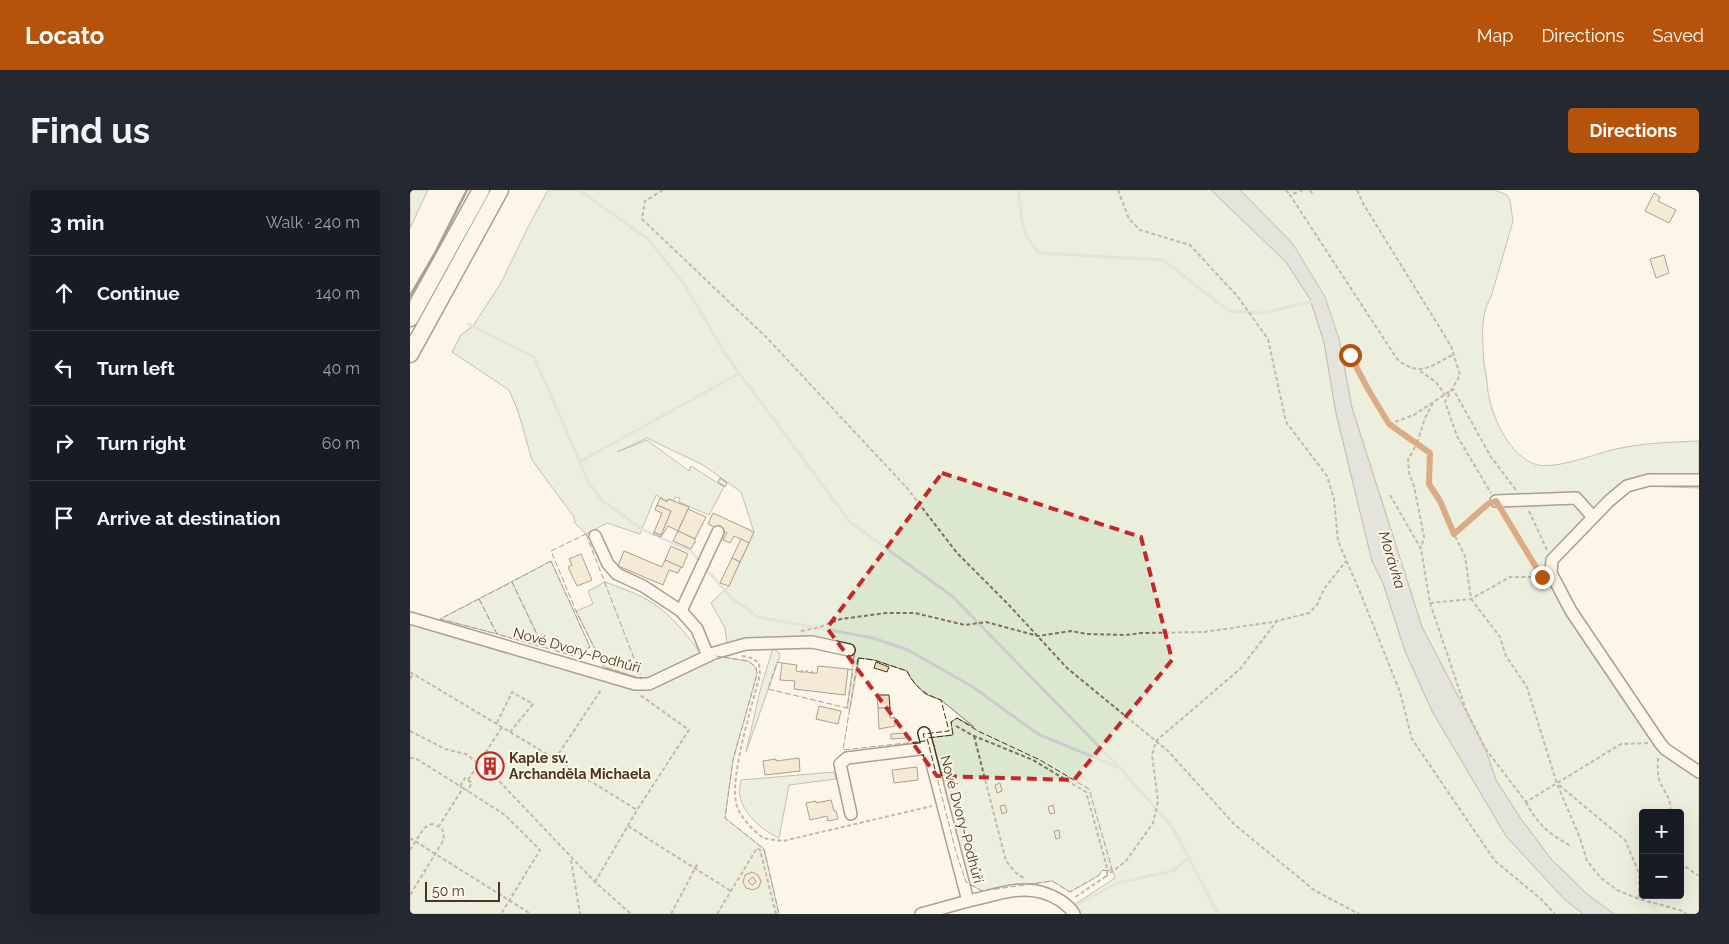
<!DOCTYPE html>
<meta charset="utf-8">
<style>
body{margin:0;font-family:Raleway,sans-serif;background:#242831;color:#f1f3f6}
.controls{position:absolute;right:15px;bottom:15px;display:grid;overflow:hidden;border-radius:5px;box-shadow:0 5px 20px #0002}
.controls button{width:45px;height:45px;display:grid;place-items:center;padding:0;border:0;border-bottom:1px solid #363941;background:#171b24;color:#f1f3f6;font:25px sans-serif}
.scale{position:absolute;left:15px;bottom:12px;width:75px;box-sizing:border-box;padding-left:5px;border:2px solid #4a3520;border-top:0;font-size:14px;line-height:18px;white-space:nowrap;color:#4a3520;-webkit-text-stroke:4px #fbf6e9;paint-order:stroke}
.stop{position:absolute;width:15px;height:15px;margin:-11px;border:4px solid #b45309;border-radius:50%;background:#fff}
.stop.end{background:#b45309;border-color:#fff;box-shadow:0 1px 5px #0008}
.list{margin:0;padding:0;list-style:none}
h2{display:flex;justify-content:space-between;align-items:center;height:65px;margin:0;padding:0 20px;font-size:21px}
h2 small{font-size:16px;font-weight:400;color:#9ea1a6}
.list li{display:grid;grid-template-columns:32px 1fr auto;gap:15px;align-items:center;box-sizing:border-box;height:75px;padding:0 20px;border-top:1px solid #363941}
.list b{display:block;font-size:19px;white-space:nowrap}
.list em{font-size:16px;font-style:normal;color:#9ea1a6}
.icon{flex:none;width:28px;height:28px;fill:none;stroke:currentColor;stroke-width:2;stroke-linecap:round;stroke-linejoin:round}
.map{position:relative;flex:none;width:1289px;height:724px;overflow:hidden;border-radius:5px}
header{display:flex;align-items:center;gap:30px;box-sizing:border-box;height:70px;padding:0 25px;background:#b45309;color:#fff}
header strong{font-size:24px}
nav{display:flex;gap:28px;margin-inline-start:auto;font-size:18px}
.intro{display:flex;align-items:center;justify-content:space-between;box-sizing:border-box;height:120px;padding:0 30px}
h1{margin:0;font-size:35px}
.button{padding:12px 22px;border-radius:5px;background:#b45309;color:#fff;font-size:18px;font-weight:700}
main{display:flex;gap:30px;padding:0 30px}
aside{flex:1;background:#171b24;border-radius:5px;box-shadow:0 5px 20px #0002}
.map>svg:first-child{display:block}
</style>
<header>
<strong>Locato</strong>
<nav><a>Map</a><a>Directions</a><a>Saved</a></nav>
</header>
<div class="intro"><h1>Find us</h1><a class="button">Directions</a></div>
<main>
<aside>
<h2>3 min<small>Walk · 240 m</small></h2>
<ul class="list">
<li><svg class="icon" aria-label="ahead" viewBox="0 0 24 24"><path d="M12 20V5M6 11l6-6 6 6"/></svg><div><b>Continue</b></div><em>140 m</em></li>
<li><svg class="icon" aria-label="left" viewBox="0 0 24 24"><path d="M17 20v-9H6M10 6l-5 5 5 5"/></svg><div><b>Turn left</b></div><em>40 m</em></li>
<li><svg class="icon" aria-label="right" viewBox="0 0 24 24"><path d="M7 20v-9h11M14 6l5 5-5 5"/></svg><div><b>Turn right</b></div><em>60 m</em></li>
<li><svg class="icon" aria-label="arrive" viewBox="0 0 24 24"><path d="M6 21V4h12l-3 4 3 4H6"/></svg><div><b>Arrive at destination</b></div></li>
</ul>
</aside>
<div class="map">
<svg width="1289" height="724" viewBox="0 0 1289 724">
<rect width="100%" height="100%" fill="#fbf6e9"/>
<g fill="#dce7d0" stroke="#887966" fill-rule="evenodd">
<polygon points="0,0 18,0 0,38"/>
<polygon points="138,0 801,0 876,72 900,109 914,152 926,223 962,371 973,393 995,461 1022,521 1096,646 1153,708 1173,724 669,724 664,715 705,688 702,679 698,681 693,680 688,686 660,702 642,691 572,701 556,692 517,548 543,545 541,532 547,528 564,537 531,510 515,504 501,489 497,481 464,470 449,468 440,519 437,518 445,459 407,447 370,447 317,454 315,438 301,413 319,396 344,342 331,302 293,275 237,248 207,262 237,250 279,281 281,276 314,297 299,325 269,312 270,308 265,307 264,311 259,309 257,311 246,305 230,344 197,333 176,344 165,333 164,327 122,270 108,221 99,200 42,162 51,145 63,136 91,93 118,37"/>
<path d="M 830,0 L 1085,0 L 1097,5 L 1100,11 L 1103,31 L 1081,107 C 1069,127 1073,151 1074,174 C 1075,180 1077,186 1077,192 C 1078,220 1098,268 1128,275 C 1147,279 1185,264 1206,259 C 1233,253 1261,252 1289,251 L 1289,298 L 1231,296 L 1193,310 L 1182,320 L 1141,367 L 1135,379 L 1256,563 L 1270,577 L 1289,588 L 1289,724 L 1204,724 L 1177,704 L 1141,669 L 1111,629 L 1086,590 L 1075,558 L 1012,437 L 942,218 L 929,149 L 883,54 ZM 1233,623 L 1270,623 L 1270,705 L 1233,705 Z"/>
<polygon points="141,371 180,457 164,466 87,444 30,429"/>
<path d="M 195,392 C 214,399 235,406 251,419 C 267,432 280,449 292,465 L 238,491 L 194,477 L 166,421 L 183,414 L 178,401 Z"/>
<path d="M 0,433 L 225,499 L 306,466 L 338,471 C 344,475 346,478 347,484 L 323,570 L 315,628 L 354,659 L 369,724 L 0,724 Z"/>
<polygon points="363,458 369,463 370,466 336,562 351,497"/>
<path d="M 424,582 L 426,589 L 379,595 L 369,648 C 353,641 333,624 330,606 C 329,601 330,595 331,590 Z"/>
</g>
<polygon fill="#c9cecd" stroke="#887966" points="801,0 830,0 883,54 915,107 929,149 942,218 1012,437 1075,558 1086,590 1111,629 1141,669 1177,704 1204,724 1173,724 1153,708 1096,646 1022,521 995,461 973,393 962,371 926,223 914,152 900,109 876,72"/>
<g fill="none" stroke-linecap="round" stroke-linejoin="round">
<g stroke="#c9cecd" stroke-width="3">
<polyline points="169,0 238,49 274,94 316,165 440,332 542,406 708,576"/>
<path d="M 609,0 C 610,24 611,44 629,63 L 753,70 L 819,121 L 854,123 L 904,111"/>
<polyline points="58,134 124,167 179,293 192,310 233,340 281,361 291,373"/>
<polyline points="169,272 330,183"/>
<polyline points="295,378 322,408 348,427 463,448 498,460 563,497 628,544 710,578 763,638 808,724"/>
<polyline points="665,716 707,693 762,681 780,667"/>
</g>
</g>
<g fill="#ecdcbc" stroke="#4a3520" fill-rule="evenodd">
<polygon points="1244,3 1250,7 1248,11 1266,20 1259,33 1235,21"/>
<polygon points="1254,65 1259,83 1246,88 1240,69"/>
<polygon points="310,288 317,293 315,297 308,292"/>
<polygon points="250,308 257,312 258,309 279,317 268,341 258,336 251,347 243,344 244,342 251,345 261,321 247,315"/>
<polygon points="247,315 261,321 251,345 244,342 252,323 245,320"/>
<polygon points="278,319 296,327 285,349 268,341"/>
<polygon points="303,323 344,342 339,353 324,346 320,353 313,350 317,343 298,334"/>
<polygon points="268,341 285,349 285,353 284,353 281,359 263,351"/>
<polygon points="331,349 339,353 330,372 322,368"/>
<polygon points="261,356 278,364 272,378 255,370"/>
<polygon points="214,361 252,377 255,370 271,377 268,383 259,380 253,395 208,376"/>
<polygon points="171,364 182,390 167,396 158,377 162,375 159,369"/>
<polygon points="322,368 330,372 319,396 310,393"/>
<polygon points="466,472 479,477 477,482 464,478"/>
<polygon points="372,473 387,475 386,481 391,482 392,480 391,482 396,482 397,480 397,482 402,483 402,481 402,483 407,483 408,476 438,479 435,505 384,499 385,491 370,490"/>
<polygon points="467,505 479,505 480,518 468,518"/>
<polygon points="409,516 431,521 428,534 406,529"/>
<polygon points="468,518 480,518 480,528 485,528 485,536 469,539"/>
<polygon points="495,543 496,548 481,549 481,544"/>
<polygon points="389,568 390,581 355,585 353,571 366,569 366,571"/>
<polygon points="507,577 508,590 484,593 482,580"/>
<polygon points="536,582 539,589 534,591 531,583"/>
<polygon points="590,593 592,601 587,603 585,595"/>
<polygon points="421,610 424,621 426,621 428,629 418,631 417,626 400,630 396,613 406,611 406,613"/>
<polygon points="595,615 597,622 592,624 590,616"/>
<polygon points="643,615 645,623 640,624 638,617"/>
<polygon points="649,640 650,648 646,649 644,641"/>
<path d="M 342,682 L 348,685 L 351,691 L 349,697 L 343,700 L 336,698 L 333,692 L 335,685 ZM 343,687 L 346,692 L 342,695 L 338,691 Z"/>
</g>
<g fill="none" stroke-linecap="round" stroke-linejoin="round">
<g stroke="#4a3520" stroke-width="14">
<g id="minor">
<polyline points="1289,290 1239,290 1217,296 1199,311 1142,370 1141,383 1161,421 1250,553 1255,559 1289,582"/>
<polyline points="1086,311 1166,308 1183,327"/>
<polyline points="185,346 198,374 207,384 233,396 271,421 287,439 298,466"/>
<polyline points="271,421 308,342"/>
<polyline points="0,428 225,494 239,494 304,463 336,454 402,452 439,460"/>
<path d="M 514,543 L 558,711 C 592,704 619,690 651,711 C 656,715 661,718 664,724"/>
<polyline points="441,624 430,574 437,568 518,558"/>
<polyline points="511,724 558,711"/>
</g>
</g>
<g stroke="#4a3520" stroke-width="19">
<g id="highway">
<polyline points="0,128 71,0"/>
<polyline points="0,164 90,0"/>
</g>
</g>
<g stroke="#7f6f5c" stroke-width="2" stroke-dasharray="4 2.5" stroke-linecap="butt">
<polyline points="253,0 235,11 232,29 357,148 497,298 547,363 598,414 657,478 758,561 824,634 904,700 949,724"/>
<polyline points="708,0 719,29 730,40 780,55 828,107 858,149 876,232 917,286 924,309 928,351 950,402 990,502 1002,549 1085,671 1131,709 1145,724"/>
<polyline points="876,0 880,5"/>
<path d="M 893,0 L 880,5 L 987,169 C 1010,188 1019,176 1043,165"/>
<polyline points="900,0 903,5"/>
<polyline points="947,0 954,15 1041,156 1050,185 1035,212 1047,246 1081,303"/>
<polyline points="941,165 958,199 979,234 1007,253 998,270 999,283 1004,296 1014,347 1011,358"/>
<polyline points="1010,181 1026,192 1035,205"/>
<polyline points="1023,213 1015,228 1007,253 1020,263 1019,294 1030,311 1036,328 1055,366 1061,409 1090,447 1096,466 1117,497 1147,594 1170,648 1177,671 1191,688 1207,700 1229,709 1270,720 1277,724"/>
<polyline points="979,234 1004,225 1043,199 1081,267 1106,300"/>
<polyline points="980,305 1011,359 1020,413 1056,520 1075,558 1116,612 1211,554 1238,553"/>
<polyline points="1119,321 1137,360"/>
<polyline points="1093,322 1131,384"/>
<polyline points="1044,344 1077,315"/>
<polyline points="1020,413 1061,409 1100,387 1131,387"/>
<polyline points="391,441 407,438 431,429 476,423 505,423 555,435 576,432 628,446 661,441 677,444 715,445 732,443 794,442 863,432 899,423 907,415 914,399 936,371"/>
<path d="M 332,466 L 342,468 L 349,473 L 350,484 C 343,513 318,590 327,616 C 330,627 344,642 354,648 C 359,650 367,650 373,651 L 522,616"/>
<polyline points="0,482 145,569 227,620"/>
<polyline points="0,489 3,484"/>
<polyline points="87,533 102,502 123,514 100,542"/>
<polyline points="546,536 564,546 623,570 676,602 698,681 695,687 664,708"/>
<polyline points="0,541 35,559 56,564 69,574 89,591 185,692 221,724"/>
<polyline points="564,546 596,671 605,682 615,689"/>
<polyline points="0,568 5,568 53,598 29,636"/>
<path d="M 1248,568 C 1248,576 1247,585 1250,592 C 1255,604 1262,608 1260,623"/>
<polyline points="145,569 191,500"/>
<polyline points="58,590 92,537"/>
<polyline points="1149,595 1215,650 1229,683 1229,709"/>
<polyline points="50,596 55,588 62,593 57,601"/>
<polyline points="53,598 95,625 130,660 91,724"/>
<path d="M 1116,612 C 1127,634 1139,644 1161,656"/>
<polyline points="218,636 321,701"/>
<polyline points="0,648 121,724"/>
<path d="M 0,660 L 14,638 L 22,634 C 33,637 36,642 32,653 L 0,705"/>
<polyline points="161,670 170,724"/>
<polyline points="1270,673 1289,686"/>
<polyline points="1229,683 1233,671"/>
<polyline points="695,687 716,671 743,633 748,611 742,565 746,551 830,479 867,431"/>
<polyline points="185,692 227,620 279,540 230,505"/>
<polyline points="261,724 288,673"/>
<polyline points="307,724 347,658 350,660 366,724"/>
</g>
<use href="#minor" stroke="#fbf6e9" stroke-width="11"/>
<use href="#highway" stroke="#fbf6e9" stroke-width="16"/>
<g stroke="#4a3520" stroke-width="1" stroke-dasharray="6 2.5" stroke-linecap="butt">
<polygon points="176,344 232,489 194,477 166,421 141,361"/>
<polygon points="141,371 180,457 164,466 133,457 102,392"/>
<polygon points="102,392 133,457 87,444 69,409"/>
<polygon points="69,409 87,444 30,429"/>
<polyline points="306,466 338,471 346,477 347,484 323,570 315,628 354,659 369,724"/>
<path d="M 448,468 L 464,470 L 497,481 C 506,498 514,504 531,510 L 539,541 L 513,544 L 515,551 L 433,560 Z"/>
<polyline points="372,473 367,472 358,499 437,518 443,480 438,479"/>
<polygon points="547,528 568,541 630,570 679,599 702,679 698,681 693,680 688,686 660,702 642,691 572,701 556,692 546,662 517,548 543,545 541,532"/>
</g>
<polyline stroke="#4a3520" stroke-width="2.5" points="0,106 24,65 57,0"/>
</g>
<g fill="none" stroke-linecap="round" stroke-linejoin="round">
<polyline stroke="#b45309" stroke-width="6" points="940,165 958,199 979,234 1020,263 1019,294 1030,311 1044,344 1078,314 1086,311 1132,387"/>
</g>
<path d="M0 0H1289V724H0ZM 532,283 L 731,347 L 762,470 L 664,590 L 527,586 L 417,438 Z" fill="#fbf6e9" fill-opacity=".55" fill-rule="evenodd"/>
<path fill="none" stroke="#c62828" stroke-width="4" stroke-dasharray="10 6" stroke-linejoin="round" d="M 532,283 L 731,347 L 762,470 L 664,590 L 527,586 L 417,438 Z"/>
<defs>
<g id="building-ring" transform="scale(1.4375)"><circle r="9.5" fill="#fbf6e9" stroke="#c62828" stroke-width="1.5"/><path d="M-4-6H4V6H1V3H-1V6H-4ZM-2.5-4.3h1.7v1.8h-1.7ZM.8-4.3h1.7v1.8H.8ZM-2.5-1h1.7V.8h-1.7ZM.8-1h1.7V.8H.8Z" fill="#c62828"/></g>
</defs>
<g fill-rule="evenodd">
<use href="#building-ring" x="80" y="576"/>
</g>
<g text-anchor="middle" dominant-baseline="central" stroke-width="4" stroke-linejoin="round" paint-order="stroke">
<g font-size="14" fill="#4a3520" stroke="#fbf6e9">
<text transform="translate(167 460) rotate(16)">Nové Dvory-Podhůří</text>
<text transform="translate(552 629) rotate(75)">Nové Dvory-Podhůří</text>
</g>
<g font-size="14" font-weight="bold" fill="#4a3520" stroke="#fbf6e9" text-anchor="start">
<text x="99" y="568">Kaple sv.<tspan x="99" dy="16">Archanděla Michaela</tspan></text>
</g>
<g font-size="15" font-style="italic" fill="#4a3520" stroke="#fbf6e9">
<text transform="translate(982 370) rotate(73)">Morávka</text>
</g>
</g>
</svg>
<div class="controls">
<button>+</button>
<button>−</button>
</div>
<div class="scale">50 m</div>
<div class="stop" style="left:940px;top:165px"></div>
<div class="stop end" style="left:1132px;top:387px"></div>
</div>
</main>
